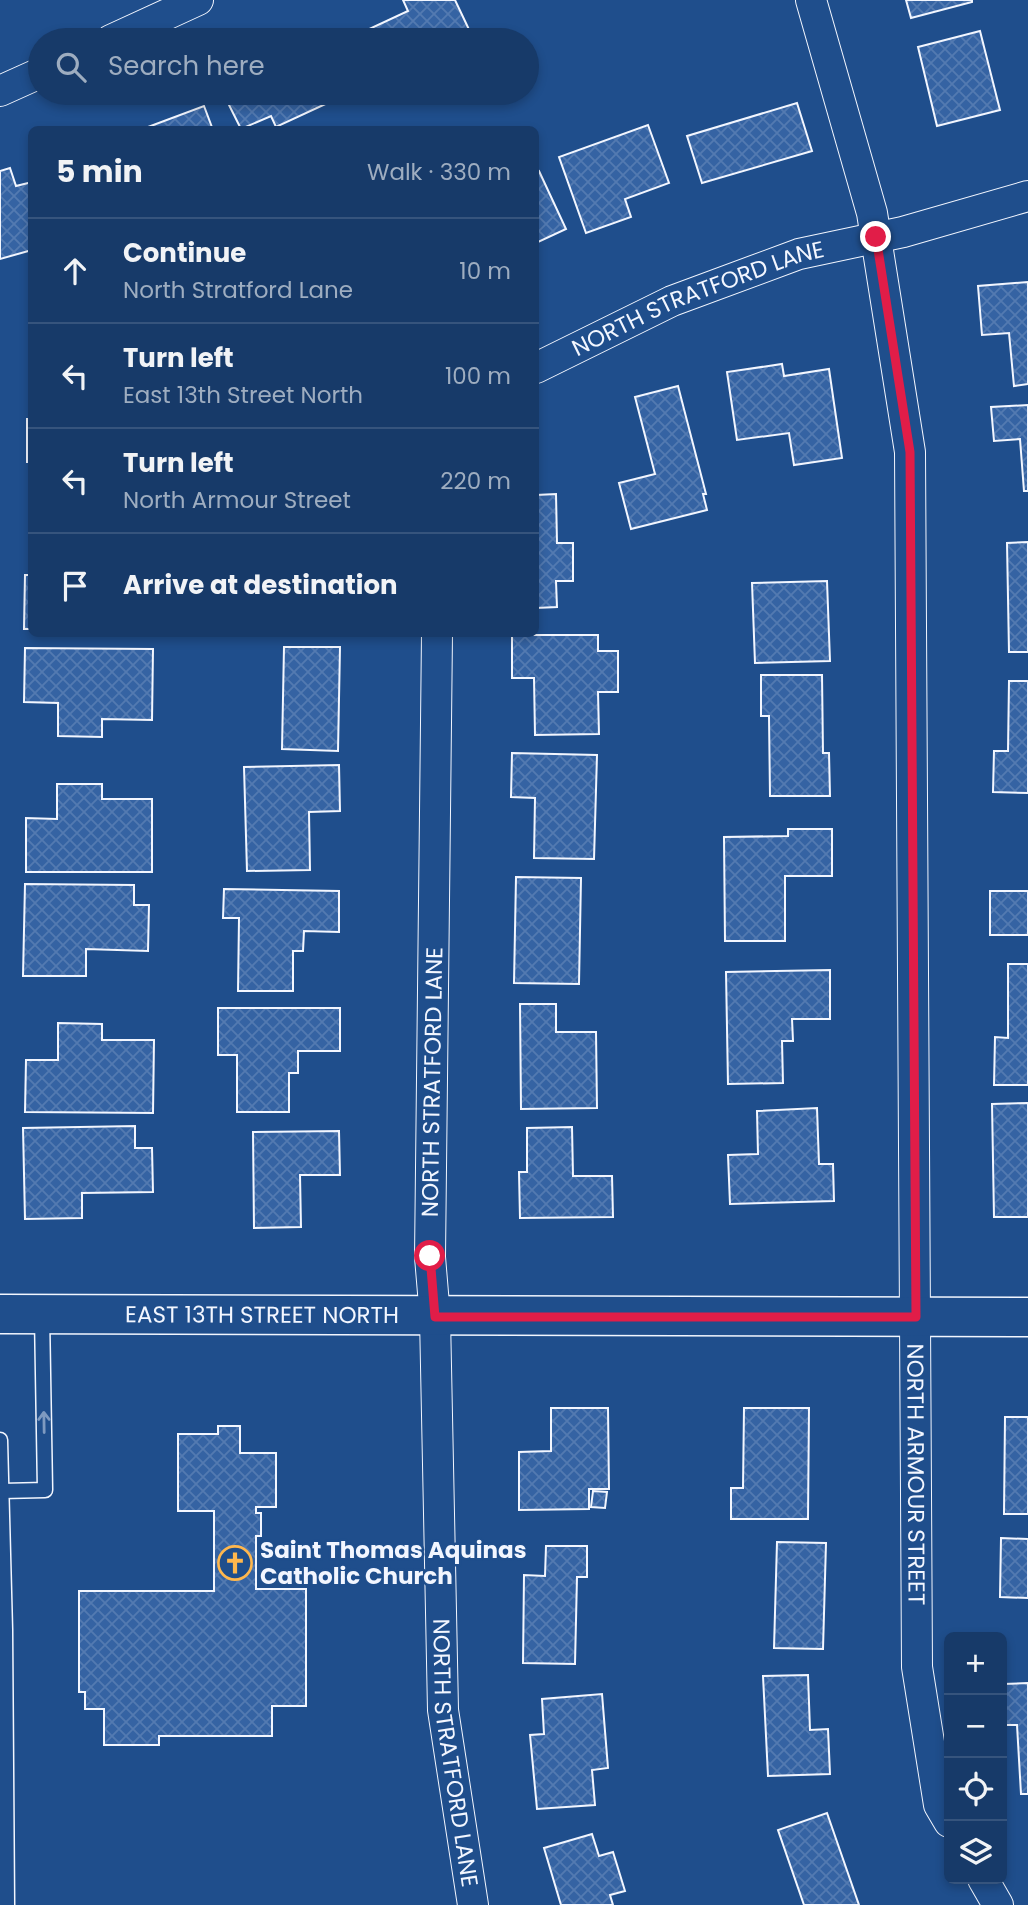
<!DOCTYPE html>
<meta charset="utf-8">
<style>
body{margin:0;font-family:Poppins,sans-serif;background:#20416f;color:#f1f3f6}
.controls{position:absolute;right:21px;bottom:21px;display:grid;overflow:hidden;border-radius:10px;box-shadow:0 4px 10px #0003}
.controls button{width:63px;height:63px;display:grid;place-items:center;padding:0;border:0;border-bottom:2px solid #36547d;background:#173a69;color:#f1f3f6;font:35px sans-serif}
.stop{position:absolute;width:21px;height:21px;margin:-16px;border:5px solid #e11d48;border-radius:50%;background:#fff}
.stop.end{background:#e11d48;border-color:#fff;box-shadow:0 2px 7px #0008}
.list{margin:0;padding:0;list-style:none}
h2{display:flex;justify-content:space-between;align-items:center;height:91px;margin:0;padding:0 28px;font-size:30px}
h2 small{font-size:23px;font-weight:400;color:#9eadc0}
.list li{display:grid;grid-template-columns:46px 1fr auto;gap:21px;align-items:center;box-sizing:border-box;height:105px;padding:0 28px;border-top:2px solid #36547d}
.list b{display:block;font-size:26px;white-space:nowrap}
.list p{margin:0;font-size:23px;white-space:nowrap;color:#9eadc0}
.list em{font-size:23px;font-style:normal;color:#9eadc0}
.icon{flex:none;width:38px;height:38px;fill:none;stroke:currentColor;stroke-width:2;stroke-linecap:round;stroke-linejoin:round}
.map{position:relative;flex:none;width:1028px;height:1905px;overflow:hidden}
.search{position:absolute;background:#173a69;box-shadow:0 4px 10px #0003;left:28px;top:28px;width:511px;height:77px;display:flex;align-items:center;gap:18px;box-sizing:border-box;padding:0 24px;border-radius:38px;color:#9eadc0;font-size:26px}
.panel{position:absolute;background:#173a69;box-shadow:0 4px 10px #0003;left:28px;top:126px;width:511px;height:511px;border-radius:10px}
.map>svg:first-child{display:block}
</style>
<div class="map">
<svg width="1028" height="1905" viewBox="0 0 1028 1905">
<defs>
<pattern id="building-cross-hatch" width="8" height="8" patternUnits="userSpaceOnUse" patternTransform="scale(1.75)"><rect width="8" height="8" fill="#3563a3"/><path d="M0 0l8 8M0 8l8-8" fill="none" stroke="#537ab1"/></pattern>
</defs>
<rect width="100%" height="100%" fill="#1f4e8c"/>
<g fill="url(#building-cross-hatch)" stroke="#f2f6ff" stroke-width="2">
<polygon points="403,0 455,0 474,40 353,40 352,37 408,11"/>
<polygon points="906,0 972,0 972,2 911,18"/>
<polygon points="980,31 1000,110 937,126 918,47"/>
<polygon points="223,93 344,93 345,95 276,127 271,116 241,129"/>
<polygon points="797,103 812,151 702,183 687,136"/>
<polygon points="204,106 213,130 140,130"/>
<polygon points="648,125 669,183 625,199 631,217 586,233 559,157"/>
<polygon points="10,168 16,186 32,182 32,250 0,259 0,171"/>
<polygon points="539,171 566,229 536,243 536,172"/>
<polygon points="1028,282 1028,384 1014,386 1009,333 982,335 978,286"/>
<polygon points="782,364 784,376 829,369 842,458 794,465 789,433 737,440 727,372"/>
<polygon points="678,386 706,494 703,494 707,510 631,529 619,483 655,474 635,397"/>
<polygon points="1028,405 1028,491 1024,491 1020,439 994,441 991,407"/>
<rect x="27" y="419" width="5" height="43"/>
<polygon points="556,494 557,543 573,543 573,581 556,581 557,607 536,608 536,495"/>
<polygon points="1028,542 1028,652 1009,652 1007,543"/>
<polygon points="25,575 32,575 32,629 24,629"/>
<polygon points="827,581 830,661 755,663 752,583"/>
<polygon points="512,635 598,635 598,651 618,651 618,692 598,692 599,734 535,735 534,678 512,678"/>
<polygon points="284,647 340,647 338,751 282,749"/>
<polygon points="25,648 153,649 152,720 102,719 102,737 58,736 58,703 24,702"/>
<polygon points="761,675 822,675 823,753 829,753 830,796 770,796 769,716 761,716"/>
<polygon points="1009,681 1028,681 1028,793 993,792 994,751 1008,751"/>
<polygon points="512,753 597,755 594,859 534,858 535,798 511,797"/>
<polygon points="339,765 340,811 309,812 310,870 247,871 244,767"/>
<polygon points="57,784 102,784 102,799 152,799 152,872 26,872 26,818 57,819"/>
<polygon points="788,829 832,829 832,876 785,876 785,941 725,941 724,837 788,836"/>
<polygon points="516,877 581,878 579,984 514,983"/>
<polygon points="25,884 134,885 134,905 149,905 148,951 86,949 86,976 23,976"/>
<polygon points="224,889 339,891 339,932 304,931 303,951 293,951 293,991 238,991 239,918 223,918"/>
<rect x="990" y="891" width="38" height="44"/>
<polygon points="1008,964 1028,964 1028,1085 994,1085 995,1037 1008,1038"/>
<polygon points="830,970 830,1019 792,1019 793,1041 782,1041 783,1083 728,1084 726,972"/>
<polygon points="520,1004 556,1004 556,1032 596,1032 597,1108 521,1109"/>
<polygon points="218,1008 340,1008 340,1051 298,1051 298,1073 289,1073 289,1112 237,1112 237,1055 218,1055"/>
<polygon points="58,1023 102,1024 102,1040 154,1040 153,1113 25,1112 26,1060 58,1060"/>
<polygon points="1028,1103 1028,1217 994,1217 992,1104"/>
<polygon points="817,1108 819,1164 833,1164 834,1201 730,1204 728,1155 758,1154 757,1111"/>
<polygon points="135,1126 135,1148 152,1148 153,1192 82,1193 82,1218 25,1219 23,1128"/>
<polygon points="572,1127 573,1176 612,1176 613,1217 520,1218 519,1172 527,1172 527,1128"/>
<polygon points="339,1131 340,1175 300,1175 301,1227 254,1228 253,1132"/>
<polygon points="551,1408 608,1408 609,1489 589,1489 589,1509 519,1510 519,1452 551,1451"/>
<polygon points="744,1408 809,1408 808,1519 731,1519 731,1488 743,1488"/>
<polygon points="1005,1417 1028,1417 1028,1514 1004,1514"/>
<polygon points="218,1426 240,1426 240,1453 276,1453 276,1507 256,1507 256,1513 261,1513 261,1536 256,1536 256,1589 306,1589 306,1706 272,1706 272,1736 159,1736 159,1745 104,1745 104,1709 85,1709 85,1692 79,1692 79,1591 214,1591 214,1511 178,1511 178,1434 218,1434"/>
<polygon points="593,1491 607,1492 605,1508 591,1507"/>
<polygon points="1001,1538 1028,1539 1028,1598 1000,1597"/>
<polygon points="777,1542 826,1543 823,1649 774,1648"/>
<polygon points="546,1546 587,1546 587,1577 577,1577 575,1664 523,1663 524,1575 545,1576"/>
<polygon points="808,1675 810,1730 828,1729 830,1774 768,1776 763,1676"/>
<polygon points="1028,1683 1028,1794 1021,1794 1017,1725 1005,1725 1003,1684"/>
<polygon points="602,1694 608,1768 592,1770 595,1805 537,1809 530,1735 544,1734 542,1699"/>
<polygon points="827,1813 859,1905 804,1905 778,1830"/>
<polygon points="592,1834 599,1856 613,1852 625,1891 610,1895 613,1905 561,1905 544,1848"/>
</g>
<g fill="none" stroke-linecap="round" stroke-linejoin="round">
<g stroke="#f2f6ff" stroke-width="17">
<g id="lane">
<polyline points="0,1440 5,1630 7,1905"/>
<polyline points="2,1491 45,1490 42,1315"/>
</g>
</g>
<g stroke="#f2f6ff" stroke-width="32">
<g id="street">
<path id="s1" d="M 811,0 L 872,213 L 910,452 L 917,1667 L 939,1805 L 949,1822"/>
<polyline points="111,40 198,0"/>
<polyline points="0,91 40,73"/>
<path id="s2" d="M 536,368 L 672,301 L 799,254 L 903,232 L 1028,196"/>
<path id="s3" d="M 437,634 L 430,1257 L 435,1317 L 443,1710 L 473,1905"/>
<polyline points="983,1879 998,1905"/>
</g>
</g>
<g stroke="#f2f6ff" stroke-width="41">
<g id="secondary">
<path id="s4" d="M 0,1314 L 1028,1317"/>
</g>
</g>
<use href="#lane" stroke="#1f4e8c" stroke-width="14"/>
<use href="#street" stroke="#1f4e8c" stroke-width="30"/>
<use href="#secondary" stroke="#1f4e8c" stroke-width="38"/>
</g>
<defs><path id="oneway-shaft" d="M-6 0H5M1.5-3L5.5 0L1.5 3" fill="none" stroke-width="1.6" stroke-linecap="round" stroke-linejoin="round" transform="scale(1.75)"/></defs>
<use stroke="#7e9ac0" href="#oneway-shaft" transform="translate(44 1422) rotate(-91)"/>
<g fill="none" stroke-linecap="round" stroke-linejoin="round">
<polyline stroke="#e11d48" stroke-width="9" points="430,1256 435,1317 916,1317 910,452 876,237"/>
</g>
<defs>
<g id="church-ring" transform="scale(1.75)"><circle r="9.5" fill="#1f4e8c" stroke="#ffb74d" stroke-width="1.5"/><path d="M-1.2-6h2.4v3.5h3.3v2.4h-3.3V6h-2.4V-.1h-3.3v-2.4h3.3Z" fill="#ffb74d"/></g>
</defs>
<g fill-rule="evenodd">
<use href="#church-ring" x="235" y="1563"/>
</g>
<g text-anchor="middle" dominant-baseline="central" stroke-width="5" stroke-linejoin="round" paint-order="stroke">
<g font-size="23" fill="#f2f6ff" stroke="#1f4e8c">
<text stroke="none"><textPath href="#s2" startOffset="177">NORTH STRATFORD LANE</textPath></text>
<text transform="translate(432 1082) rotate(-89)">NORTH STRATFORD LANE</text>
<text stroke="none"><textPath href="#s4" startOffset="262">EAST 13TH STREET NORTH</textPath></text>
<text stroke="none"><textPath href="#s1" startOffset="1486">NORTH ARMOUR STREET</textPath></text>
<text stroke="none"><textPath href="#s3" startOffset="1120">NORTH STRATFORD LANE</textPath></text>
</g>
<g font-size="23" font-weight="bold" fill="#f2f6ff" stroke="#1f4e8c" text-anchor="start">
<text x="260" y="1550">Saint Thomas Aquinas<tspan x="260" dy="26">Catholic Church</tspan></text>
</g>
</g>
</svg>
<div class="controls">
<button>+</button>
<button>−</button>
<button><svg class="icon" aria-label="locate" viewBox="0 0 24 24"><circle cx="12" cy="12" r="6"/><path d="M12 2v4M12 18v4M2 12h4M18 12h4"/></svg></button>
<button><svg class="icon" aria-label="layers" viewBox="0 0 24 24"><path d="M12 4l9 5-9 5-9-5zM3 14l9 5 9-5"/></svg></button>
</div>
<div class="stop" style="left:430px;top:1256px"></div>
<div class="stop end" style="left:876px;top:237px"></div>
<div class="search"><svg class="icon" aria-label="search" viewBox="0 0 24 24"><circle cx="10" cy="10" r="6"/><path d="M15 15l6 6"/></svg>Search here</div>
<section class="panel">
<h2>5 min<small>Walk · 330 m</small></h2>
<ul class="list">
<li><svg class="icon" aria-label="ahead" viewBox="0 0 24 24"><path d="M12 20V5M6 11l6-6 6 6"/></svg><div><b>Continue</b><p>North Stratford Lane</p></div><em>10 m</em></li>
<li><svg class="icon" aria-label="left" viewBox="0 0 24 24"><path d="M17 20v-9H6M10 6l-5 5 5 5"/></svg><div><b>Turn left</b><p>East 13th Street North</p></div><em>100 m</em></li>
<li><svg class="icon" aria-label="left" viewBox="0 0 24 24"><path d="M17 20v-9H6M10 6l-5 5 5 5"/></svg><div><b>Turn left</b><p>North Armour Street</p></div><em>220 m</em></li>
<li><svg class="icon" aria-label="arrive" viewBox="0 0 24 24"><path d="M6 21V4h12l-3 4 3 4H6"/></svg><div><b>Arrive at destination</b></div></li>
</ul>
</section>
</div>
